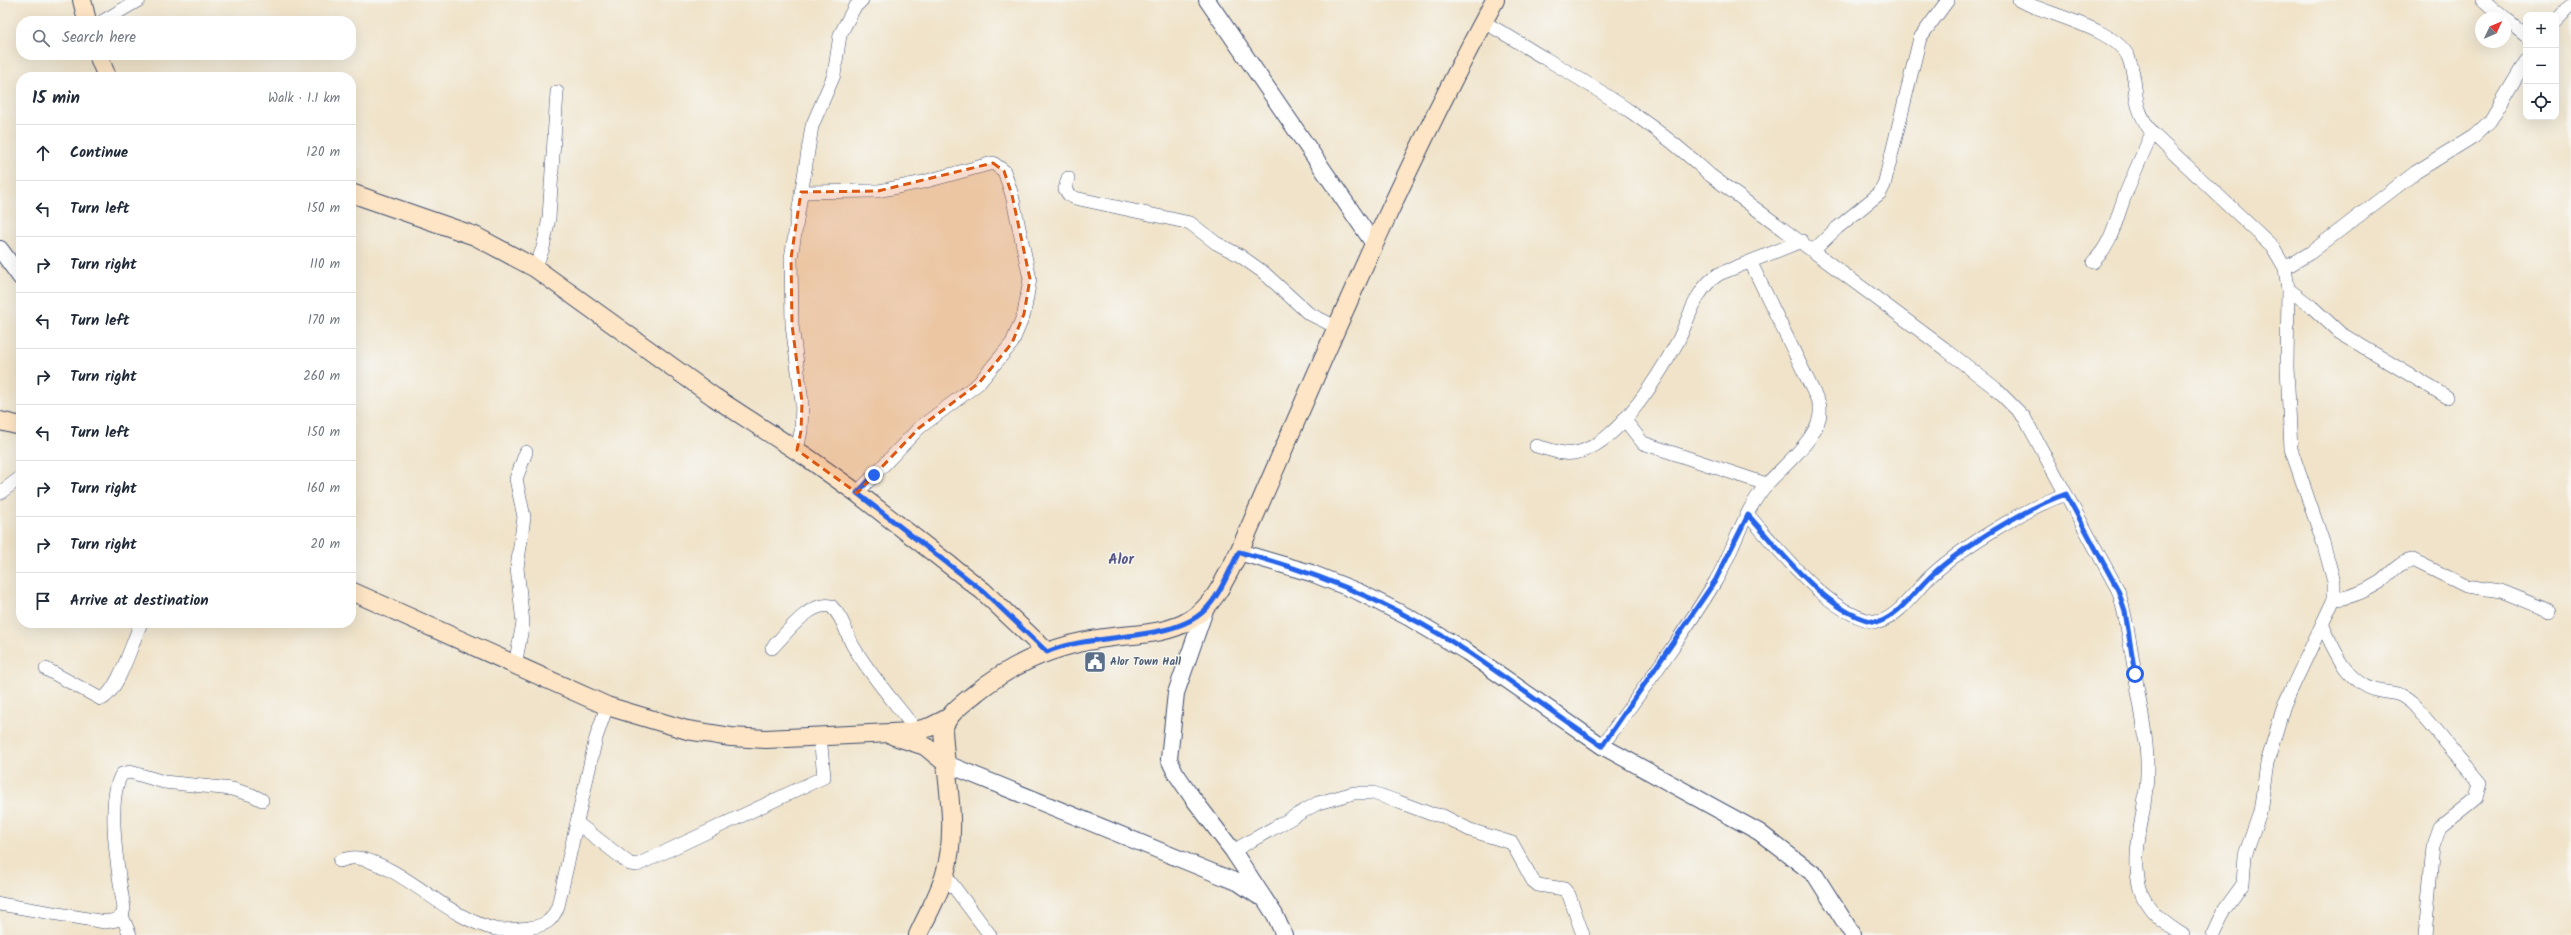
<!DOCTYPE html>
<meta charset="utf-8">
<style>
body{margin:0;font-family:Kalam,sans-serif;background:#f6f6f7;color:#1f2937}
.controls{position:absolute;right:12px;top:12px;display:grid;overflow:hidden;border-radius:8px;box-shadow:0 4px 16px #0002}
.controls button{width:36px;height:36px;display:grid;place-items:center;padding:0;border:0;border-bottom:1px solid #e0e1e3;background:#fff;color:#1f2937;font:20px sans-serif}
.compass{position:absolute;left:2475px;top:12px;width:36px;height:36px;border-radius:50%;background:#fff;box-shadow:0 4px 16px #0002;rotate:46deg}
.stop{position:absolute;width:12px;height:12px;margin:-9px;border:3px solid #2563eb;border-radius:50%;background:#fff}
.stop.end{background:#2563eb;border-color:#fff;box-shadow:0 1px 4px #0008}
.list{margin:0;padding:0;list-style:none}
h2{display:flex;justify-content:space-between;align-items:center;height:52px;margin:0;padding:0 16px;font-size:17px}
h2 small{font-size:13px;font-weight:400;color:#747a83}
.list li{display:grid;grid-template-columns:26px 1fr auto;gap:12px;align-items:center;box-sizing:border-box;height:56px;padding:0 16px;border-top:1px solid #e0e1e3}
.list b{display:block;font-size:15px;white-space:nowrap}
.list em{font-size:13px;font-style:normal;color:#747a83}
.icon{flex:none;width:22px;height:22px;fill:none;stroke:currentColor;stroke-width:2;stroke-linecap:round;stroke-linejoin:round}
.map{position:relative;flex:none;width:2571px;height:935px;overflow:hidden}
.search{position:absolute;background:#fff;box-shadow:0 4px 16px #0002;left:16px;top:16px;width:340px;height:44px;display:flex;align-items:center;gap:10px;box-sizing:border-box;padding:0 14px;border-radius:16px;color:#747a83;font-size:15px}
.panel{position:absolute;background:#fff;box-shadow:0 4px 16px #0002;left:16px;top:72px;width:340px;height:556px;border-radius:16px}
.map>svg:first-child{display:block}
</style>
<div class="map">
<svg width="2571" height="935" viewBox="0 0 2571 935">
<rect width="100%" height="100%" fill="#f6f6f2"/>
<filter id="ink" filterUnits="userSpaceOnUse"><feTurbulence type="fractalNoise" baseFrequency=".025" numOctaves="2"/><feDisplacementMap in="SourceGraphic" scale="8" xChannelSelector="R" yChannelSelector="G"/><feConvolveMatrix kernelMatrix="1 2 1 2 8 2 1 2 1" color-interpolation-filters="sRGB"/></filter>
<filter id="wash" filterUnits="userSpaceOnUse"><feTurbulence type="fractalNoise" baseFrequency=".012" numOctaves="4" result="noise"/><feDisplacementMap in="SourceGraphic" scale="16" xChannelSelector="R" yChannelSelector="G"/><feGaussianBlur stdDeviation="0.9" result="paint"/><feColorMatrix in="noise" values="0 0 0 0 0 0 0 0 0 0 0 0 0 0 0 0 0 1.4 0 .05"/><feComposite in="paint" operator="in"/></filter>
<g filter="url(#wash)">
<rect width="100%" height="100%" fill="#f0e3c9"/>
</g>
<g filter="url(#ink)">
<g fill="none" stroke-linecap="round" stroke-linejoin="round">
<g stroke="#3b4a6e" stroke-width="14">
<g id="minor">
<path d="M 2019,0 C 2045,14 2119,29 2129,59 C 2140,90 2129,101 2152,133 L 2272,246 L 2285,268 L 2288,289 L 2287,367 L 2291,449 L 2323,542 L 2334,582 L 2334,599 L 2284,705 L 2267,763 L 2260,812 L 2245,855 L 2243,884 L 2225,909 L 2213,935"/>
<polyline points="2483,0 2504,18"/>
<polyline points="2505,19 2526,36"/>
<polyline points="103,21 139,0"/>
<polyline points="2556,21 2571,5"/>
<path d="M 1483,22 C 1505,33 1525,47 1546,59 C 1605,93 1661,129 1710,175 L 1945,349 L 1995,388 L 2024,417 L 2118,590 C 2127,617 2130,645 2135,673 C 2140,706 2148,739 2147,772 C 2147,810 2130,851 2140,889 C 2146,910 2165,924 2183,935"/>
<polyline points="1068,178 1065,189 1069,195 1075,198 1190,223 1216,243 1239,255 1263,272 1308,313 1338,328"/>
<polyline points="801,192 878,191 923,182 993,163 1004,171 1012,195 1030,279 1024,314 1012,343 979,383 919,428 857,493"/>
<polyline points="1814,250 1837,228 1880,193 1884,185 1920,38 1948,0"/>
<path d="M 2093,262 C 2113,243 2116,218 2126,193 C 2134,173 2143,153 2152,133"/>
<polyline points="535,268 543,248 549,218 557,92"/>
<polyline points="2285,268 2310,253 2416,172 2474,136 2490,121 2526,61"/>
<polyline points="2288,289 2312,307 2340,333 2447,397"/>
<polyline points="1624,419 1643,443 1766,484"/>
<path d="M 1536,446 C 1549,449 1561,455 1574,453 C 1617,447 1659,375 1678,341 C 1690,317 1695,289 1719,274 L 1802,241"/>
<polyline points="797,450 801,431 802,402 792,325 791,258 812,126 834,75 840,35 854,8 862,0"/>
<polyline points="0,493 21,477"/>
<path d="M 1748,515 C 1779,549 1831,619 1879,622 C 1901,615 1916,589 1933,574 C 1964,546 2026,508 2066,494"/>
<path d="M 2334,599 C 2351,598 2366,591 2380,582 C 2391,574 2398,562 2413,560 L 2466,586 L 2501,591 L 2551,611"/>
<path d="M 2323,626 C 2334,650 2347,682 2375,690 C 2395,695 2395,689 2414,705 L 2480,783 L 2476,798 L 2440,827 L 2433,847 L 2425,935"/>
<path d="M 772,648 C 786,634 809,601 831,606 C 843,617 846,633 853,646 C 871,676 895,703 916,730"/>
<polyline points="515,665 523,623 517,568 524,517 516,479 526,452"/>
<path d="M 46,669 L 101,699 C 118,693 133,640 141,623"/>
<path d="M 1602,746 C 1641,692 1681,638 1715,582 C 1734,551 1743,510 1768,483 C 1785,464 1828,431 1819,403 L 1751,263"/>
<polyline points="577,823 630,864 637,865 824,777 820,736"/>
<polyline points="1233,851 1318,803 1354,793 1373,793 1399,802 1431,814 1443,816 1470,830 1512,843 1533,881 1538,885 1564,889 1569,895 1583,935"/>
<path d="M 340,861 C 345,859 352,857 358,858 C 405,867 446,918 495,929 C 505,931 519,929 529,928 C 545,925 552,922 558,906 L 596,738 L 607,706"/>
<polyline points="945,875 990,935"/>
<path d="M 0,904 L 105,922 L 116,920 L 122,916 L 124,908 C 119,878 105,799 122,774 L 130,772 L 164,782 L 232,789 L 252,795 L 262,800"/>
<polyline points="122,916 130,935"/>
</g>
</g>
<g stroke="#3b4a6e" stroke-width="18">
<g id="tertiary">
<polyline points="1207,0 1374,244"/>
<polyline points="0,249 21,278"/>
<polyline points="1239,552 1311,573 1359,592 1408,617 1467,652 1602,746 1759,832 1815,875 1853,935"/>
<polyline points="1205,610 1176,693 1169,759 1175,772 1192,797 1233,851 1275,915 1284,935"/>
<polyline points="947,764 1239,883 1258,896"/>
</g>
</g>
<g stroke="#3b4a6e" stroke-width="20">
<g id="secondary">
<polyline points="82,0 87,21"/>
<polyline points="98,55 107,77"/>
<polyline points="351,193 475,236 535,268 714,397 808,458 857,493 983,591 1047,652"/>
<polyline points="0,421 21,426"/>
<polyline points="351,591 607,706 687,730 731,737 766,739 911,732 930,727 946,719"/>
<polyline points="894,736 925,746 947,764"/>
<path d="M 918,935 C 927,915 939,895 945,874 C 959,825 945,777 943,729 C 949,712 964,703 977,692 C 1012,664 1054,646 1098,639 C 1127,634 1165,636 1190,620 C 1215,605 1226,577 1239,552 C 1320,366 1398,178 1495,0"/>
</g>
</g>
<use href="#minor" stroke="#fff" stroke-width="13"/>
<use href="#tertiary" stroke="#fff" stroke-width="16"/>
<use href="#secondary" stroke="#fde5c5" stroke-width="18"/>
</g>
</g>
<g fill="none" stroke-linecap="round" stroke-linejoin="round" filter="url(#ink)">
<path stroke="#2563eb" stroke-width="5" d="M 874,475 L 857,493 L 983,591 L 1047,652 C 1091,632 1172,643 1205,610 C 1220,595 1229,571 1239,552 C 1320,573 1398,606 1468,652 C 1514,683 1557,716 1602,746 L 1715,581 L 1748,515 C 1779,549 1831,619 1879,622 C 1901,614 1916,589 1933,574 C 1964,546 2026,508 2066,494 L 2118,590 L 2125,611 L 2135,674"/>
</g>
<path fill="#de5710" fill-opacity="0.2" stroke="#de5710" stroke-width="3" stroke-dasharray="8 5" stroke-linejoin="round" d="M 993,163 L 1004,171 L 1012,195 L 1030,279 L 1024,314 L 1012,343 L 979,383 L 919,428 L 857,493 L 797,450 L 801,431 L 802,402 L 792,325 L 791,258 L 801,192 L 878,191 Z"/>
<defs>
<g id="civic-square" transform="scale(1.15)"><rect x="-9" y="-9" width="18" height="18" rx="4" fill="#5c6f8a" stroke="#f6f6f2"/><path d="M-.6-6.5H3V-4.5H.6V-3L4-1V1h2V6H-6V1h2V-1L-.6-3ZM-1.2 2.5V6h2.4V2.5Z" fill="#fff"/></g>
</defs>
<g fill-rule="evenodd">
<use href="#civic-square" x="1095" y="662"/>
</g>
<g text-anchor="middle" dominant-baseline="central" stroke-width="3" stroke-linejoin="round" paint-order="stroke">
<g font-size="11" font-weight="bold" fill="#4e5e75" stroke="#f6f6f2" text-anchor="start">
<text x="1110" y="662">Alor Town Hall</text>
</g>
<g font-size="15" font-weight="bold" fill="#585787" stroke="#f6f6f2">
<text x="1121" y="560">Alor</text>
</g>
</g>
</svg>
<div class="controls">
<button>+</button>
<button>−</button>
<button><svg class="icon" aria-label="locate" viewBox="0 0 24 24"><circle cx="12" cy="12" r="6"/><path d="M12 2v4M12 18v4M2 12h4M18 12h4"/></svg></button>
</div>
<svg class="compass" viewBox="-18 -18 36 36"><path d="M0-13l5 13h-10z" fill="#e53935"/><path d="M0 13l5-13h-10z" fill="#747a83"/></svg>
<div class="stop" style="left:2135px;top:674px"></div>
<div class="stop end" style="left:874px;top:475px"></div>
<div class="search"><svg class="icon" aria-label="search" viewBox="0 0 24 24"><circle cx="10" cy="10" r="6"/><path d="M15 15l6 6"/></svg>Search here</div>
<section class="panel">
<h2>15 min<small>Walk · 1.1 km</small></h2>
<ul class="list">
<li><svg class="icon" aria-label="ahead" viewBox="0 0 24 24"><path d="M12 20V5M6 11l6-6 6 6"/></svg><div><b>Continue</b></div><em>120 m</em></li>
<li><svg class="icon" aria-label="left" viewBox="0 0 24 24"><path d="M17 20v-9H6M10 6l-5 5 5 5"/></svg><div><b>Turn left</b></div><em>150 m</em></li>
<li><svg class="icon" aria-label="right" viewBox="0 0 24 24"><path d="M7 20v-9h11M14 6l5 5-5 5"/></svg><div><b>Turn right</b></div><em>110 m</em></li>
<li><svg class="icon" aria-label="left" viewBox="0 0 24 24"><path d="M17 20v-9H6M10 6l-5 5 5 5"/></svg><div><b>Turn left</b></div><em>170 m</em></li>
<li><svg class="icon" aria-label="right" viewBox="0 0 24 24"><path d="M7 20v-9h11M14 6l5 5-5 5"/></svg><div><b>Turn right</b></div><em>260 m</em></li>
<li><svg class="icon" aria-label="left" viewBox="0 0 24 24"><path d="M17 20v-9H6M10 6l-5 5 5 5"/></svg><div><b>Turn left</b></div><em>150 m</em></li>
<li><svg class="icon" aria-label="right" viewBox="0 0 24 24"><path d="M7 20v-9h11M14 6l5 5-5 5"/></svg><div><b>Turn right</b></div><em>160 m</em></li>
<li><svg class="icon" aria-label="right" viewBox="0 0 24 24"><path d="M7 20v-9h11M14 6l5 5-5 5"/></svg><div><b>Turn right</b></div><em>20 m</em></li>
<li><svg class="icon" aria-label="arrive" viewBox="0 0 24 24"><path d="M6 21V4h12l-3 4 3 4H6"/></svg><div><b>Arrive at destination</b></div></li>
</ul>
</section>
</div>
